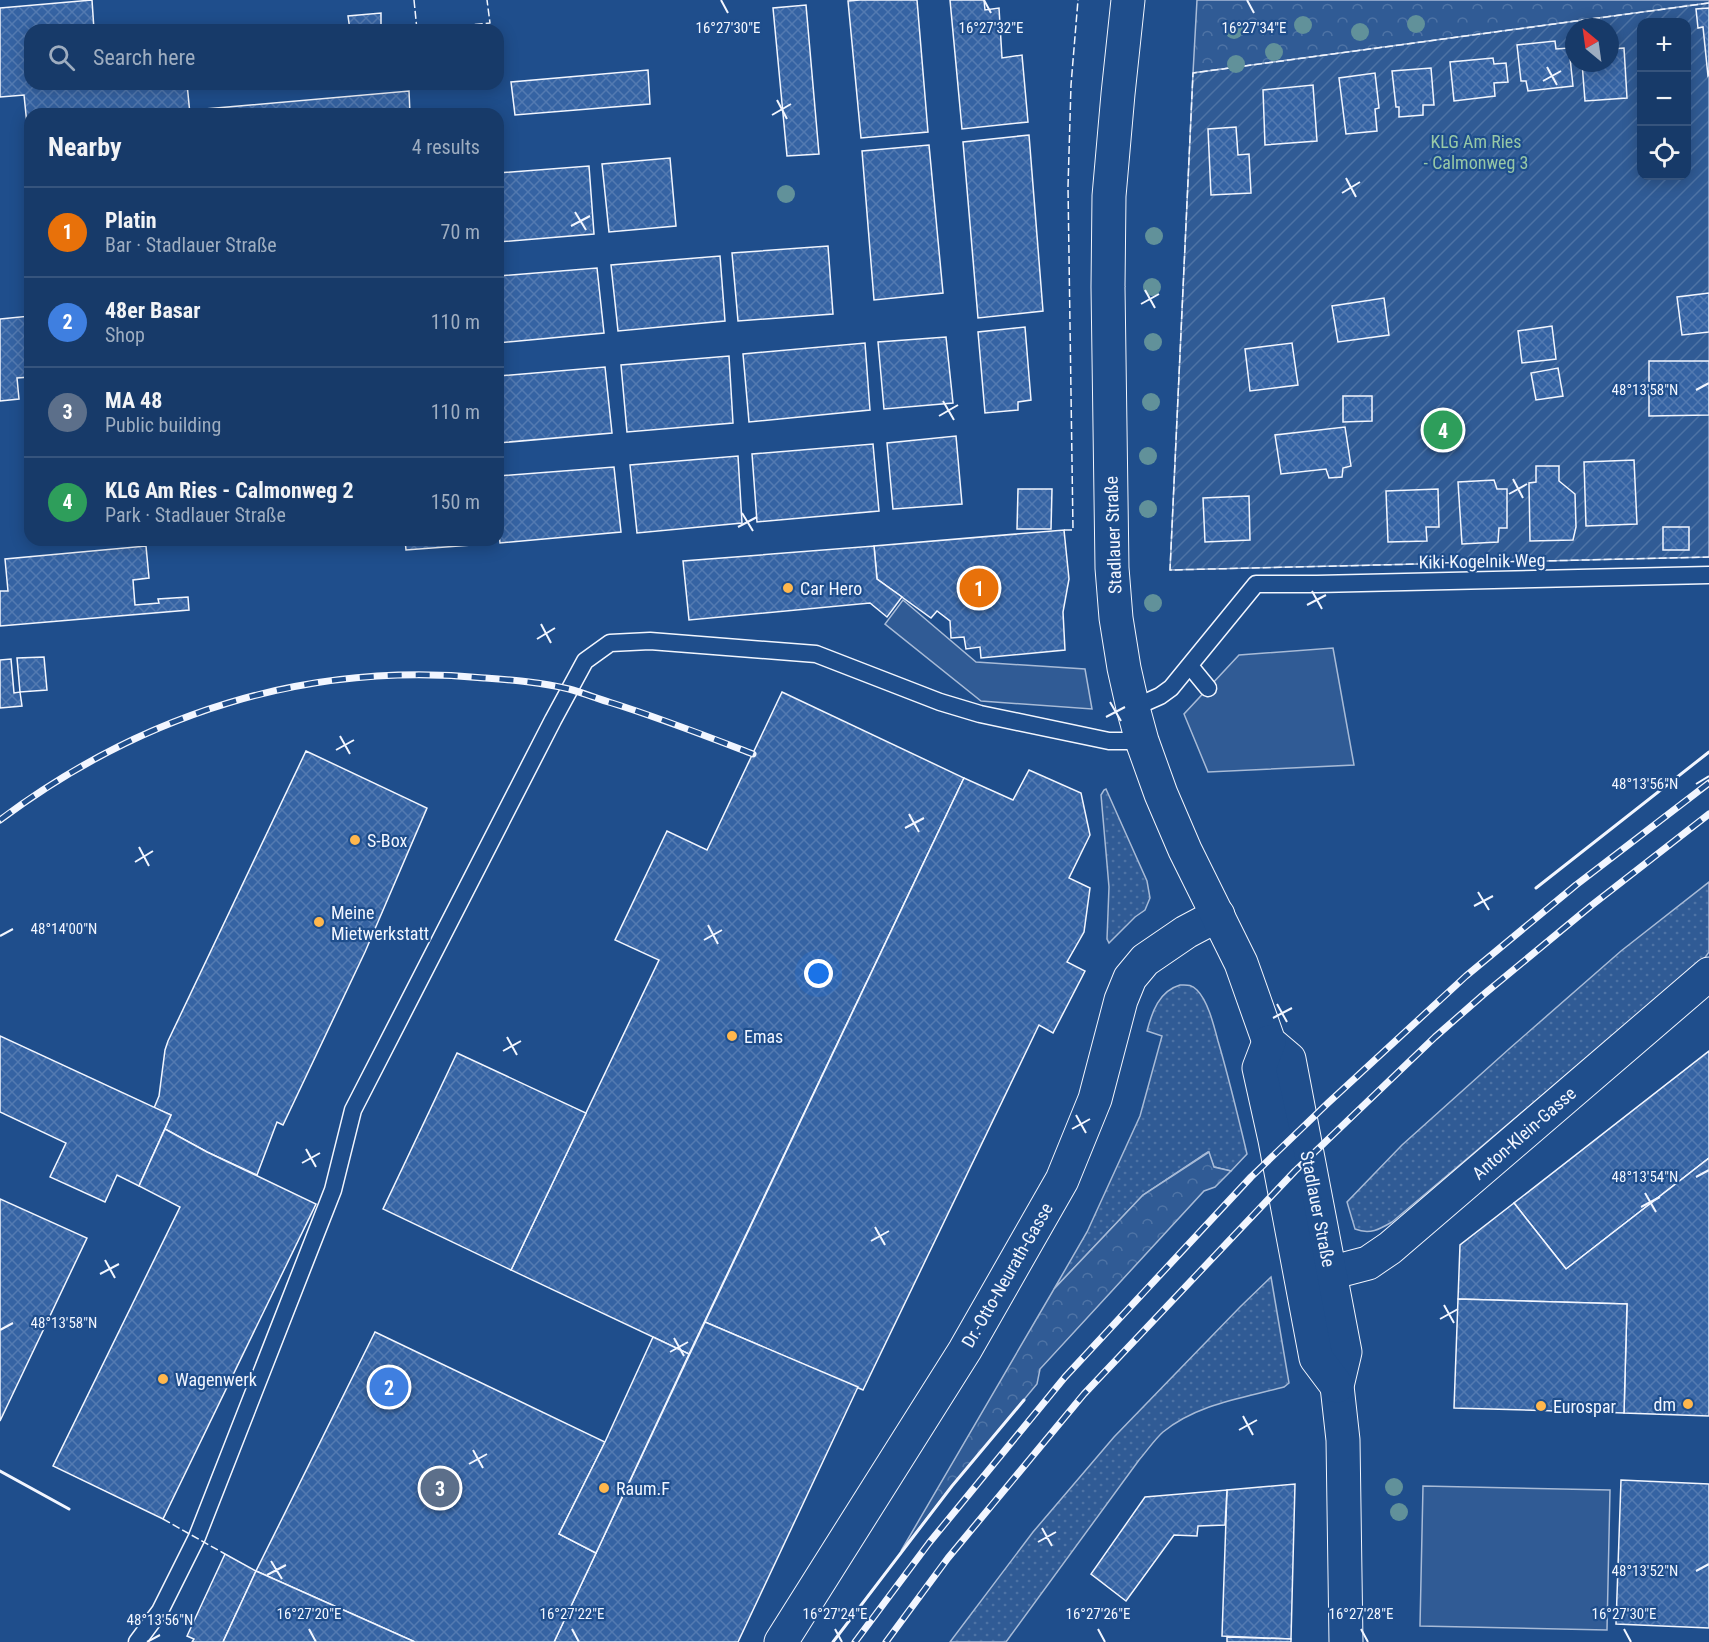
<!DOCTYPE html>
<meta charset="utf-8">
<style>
body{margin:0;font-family:"Roboto Condensed",sans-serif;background:#244571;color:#f1f3f6}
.controls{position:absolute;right:18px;top:18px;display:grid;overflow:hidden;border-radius:12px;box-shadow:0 3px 15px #0003}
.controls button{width:54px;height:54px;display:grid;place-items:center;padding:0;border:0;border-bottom:2px solid #36547d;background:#173a69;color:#f1f3f6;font:30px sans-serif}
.compass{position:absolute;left:1565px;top:18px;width:54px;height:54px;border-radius:50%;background:#173a69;box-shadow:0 3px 15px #0003;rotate:331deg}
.you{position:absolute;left:819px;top:974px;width:21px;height:21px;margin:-15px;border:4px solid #fff;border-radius:50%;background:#1a73e8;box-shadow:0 0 0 9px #1a73e833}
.badge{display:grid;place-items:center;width:39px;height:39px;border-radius:50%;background:#8abfa5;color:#fff;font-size:20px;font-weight:700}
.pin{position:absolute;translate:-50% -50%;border:3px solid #fff;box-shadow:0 2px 6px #0006}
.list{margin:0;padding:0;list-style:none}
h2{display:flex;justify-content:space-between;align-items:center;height:78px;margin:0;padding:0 24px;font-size:26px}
h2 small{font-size:20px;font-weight:400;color:#9eadc0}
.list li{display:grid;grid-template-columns:39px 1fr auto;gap:18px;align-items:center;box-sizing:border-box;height:90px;padding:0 24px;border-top:2px solid #36547d}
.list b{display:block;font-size:22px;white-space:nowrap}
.list p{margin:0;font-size:20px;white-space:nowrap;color:#9eadc0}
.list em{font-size:20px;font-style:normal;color:#9eadc0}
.icon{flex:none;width:33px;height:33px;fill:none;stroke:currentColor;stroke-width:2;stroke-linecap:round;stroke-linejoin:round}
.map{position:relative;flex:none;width:1709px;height:1642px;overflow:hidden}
.search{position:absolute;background:#173a69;box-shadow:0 3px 15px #0003;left:24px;top:24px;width:480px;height:66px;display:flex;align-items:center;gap:15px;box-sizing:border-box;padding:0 21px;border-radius:18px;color:#9eadc0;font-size:22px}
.panel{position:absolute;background:#173a69;box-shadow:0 3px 15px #0003;left:24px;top:108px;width:480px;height:438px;border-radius:18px}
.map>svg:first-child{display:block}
</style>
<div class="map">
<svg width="1709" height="1642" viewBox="0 0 1709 1642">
<defs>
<pattern id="grass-dots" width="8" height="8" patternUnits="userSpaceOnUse" patternTransform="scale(1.5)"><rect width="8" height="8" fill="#305b95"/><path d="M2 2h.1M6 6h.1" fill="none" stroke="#4e73a5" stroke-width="1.8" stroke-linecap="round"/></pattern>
<pattern id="forest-crowns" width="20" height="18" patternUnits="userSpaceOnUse" patternTransform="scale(1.5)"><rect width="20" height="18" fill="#305b95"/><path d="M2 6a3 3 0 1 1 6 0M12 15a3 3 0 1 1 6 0" fill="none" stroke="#4e73a5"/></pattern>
<pattern id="garden-furrows" width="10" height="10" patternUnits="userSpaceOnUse" patternTransform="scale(1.5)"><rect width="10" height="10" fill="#305b95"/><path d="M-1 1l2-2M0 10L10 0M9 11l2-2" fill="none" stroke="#4e73a5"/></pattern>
<pattern id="building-cross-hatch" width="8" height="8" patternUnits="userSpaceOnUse" patternTransform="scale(1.5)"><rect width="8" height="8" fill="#3563a3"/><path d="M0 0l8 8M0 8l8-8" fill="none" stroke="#537ab1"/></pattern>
</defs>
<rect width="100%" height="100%" fill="#1f4e8c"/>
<g fill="url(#grass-dots)" stroke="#a8bbd7" stroke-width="1.5">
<polygon points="1106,789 1147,881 1150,898 1145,910 1135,917 1109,943 1107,939 1109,887 1101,795 1104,790"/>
<path d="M 1709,882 L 1709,952 L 1704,959 L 1392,1222 C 1380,1229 1370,1235 1355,1229 L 1347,1202 L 1402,1145 L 1509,1049 L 1621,951 Z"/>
<path d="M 1180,985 C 1187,985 1191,984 1197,990 C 1208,1001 1214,1026 1218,1041 C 1229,1078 1238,1116 1247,1154 L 1231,1171 L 1214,1167 L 1208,1152 L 1143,1195 L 1054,1289 L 1087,1232 L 1140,1116 L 1162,1036 L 1147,1031 C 1152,1012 1159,991 1180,985 Z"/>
<path d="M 1271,1277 L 1289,1383 L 1284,1387 C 1243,1398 1197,1404 1163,1432 C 1154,1440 1147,1451 1139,1460 L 1006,1642 L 950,1642 L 1033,1532 L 1114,1437 L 1240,1307 Z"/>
</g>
<g fill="url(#forest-crowns)" stroke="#a8bbd7" stroke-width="1.5">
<polygon points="1197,0 1709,0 1709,3 1193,73"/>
<polygon points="1209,1152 1214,1167 1231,1171 1215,1187 1204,1191 1040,1369 1037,1384 952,1486 901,1551 1054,1289 1143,1195"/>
</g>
<path fill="url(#garden-furrows)" stroke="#a8bbd7" stroke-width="1.5" fill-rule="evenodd" d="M 1709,3 L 1709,557 L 1170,570 L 1193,73 ZM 1642,22 L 1686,22 L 1686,176 L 1642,176 ZM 1574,27 L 1610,27 L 1610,63 L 1574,63 Z"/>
<g fill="#305b95" stroke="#a8bbd7" stroke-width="1.5">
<polygon points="903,600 976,662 1085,669 1092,709 981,701 885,624"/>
<polygon points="1333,648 1354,765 1208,772 1184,714 1239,655"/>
<polygon points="1423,1486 1610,1490 1607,1630 1420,1626"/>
</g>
<g fill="url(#building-cross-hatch)" stroke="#f2f6ff" stroke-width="1.5">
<polygon points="92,0 94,30 30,30 30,84 187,84 190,114 30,114 30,154 24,95 0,97 0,8"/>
<polygon points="860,0 917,0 928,132 861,138 848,1"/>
<polygon points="950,0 984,0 985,10 999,8 1002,58 1022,55 1028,122 962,129"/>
<polygon points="806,5 819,154 787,156 773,8"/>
<polygon points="1709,8 1709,75 1708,76 1703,27 1698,28 1696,9"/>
<polygon points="381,13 381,27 350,30 348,16"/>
<polygon points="1555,41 1556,49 1569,48 1573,86 1528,91 1526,81 1521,81 1517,45"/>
<polygon points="1624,48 1627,98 1585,101 1582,63 1610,63 1610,49"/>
<polygon points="1493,58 1494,64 1506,63 1508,82 1494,83 1495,96 1454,101 1450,62"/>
<polygon points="1431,68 1434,105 1423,105 1423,115 1399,117 1399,107 1396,107 1392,71"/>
<polygon points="648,70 650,104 515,115 511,82"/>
<polygon points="1375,73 1379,108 1375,109 1377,131 1346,134 1339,78"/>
<polygon points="1313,85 1317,141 1265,145 1263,90"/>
<polygon points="409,91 410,114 205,114 205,109"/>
<polygon points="1236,127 1238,155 1249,154 1251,193 1211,195 1208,129"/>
<polygon points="1029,135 1043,311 978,318 963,142"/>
<polygon points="929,145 943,293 874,300 862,151"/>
<polygon points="670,158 676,226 609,232 602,164"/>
<polygon points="589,166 594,234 498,242 498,173"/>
<polygon points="828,246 833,314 738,321 732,253"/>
<polygon points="720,256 725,321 618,331 611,265"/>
<polygon points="597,268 604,333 498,343 498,276"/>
<polygon points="1709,293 1709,332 1682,335 1677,297"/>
<polygon points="1384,298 1389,335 1338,342 1332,306"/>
<polygon points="30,316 30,377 17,378 19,399 0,401 0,319"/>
<polygon points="1552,326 1556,359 1522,363 1518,331"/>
<polygon points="1025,327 1031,400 1018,402 1018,410 985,413 978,332"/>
<polygon points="946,337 953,403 884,409 878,342"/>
<polygon points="865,343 870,410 749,422 743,354"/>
<polygon points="1292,343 1298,385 1250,391 1245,349"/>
<polygon points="729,356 733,423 627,432 621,365"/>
<polygon points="1649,361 1709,361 1709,415 1649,416"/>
<polygon points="605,367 612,433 498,443 498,376"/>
<polygon points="1558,368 1563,396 1536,400 1531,373"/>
<polygon points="1343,396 1372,396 1372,421 1343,422"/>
<polygon points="1345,427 1351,466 1343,468 1342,477 1329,478 1326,469 1281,474 1275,435"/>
<polygon points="956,436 962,504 893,509 887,443"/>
<polygon points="873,444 879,511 757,522 752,454"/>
<polygon points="738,456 742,523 637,533 630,465"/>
<polygon points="1634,460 1637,524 1586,526 1584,462"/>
<polygon points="1536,466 1559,466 1559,481 1575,494 1576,527 1573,540 1530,541 1529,483 1536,482"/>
<polygon points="614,467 621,532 500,543 498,524 498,476"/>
<polygon points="1494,480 1497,489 1507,489 1507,528 1499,528 1498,542 1462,544 1458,482"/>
<polygon points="1018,489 1052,489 1051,529 1017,529"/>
<polygon points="1438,489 1439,527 1426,527 1427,541 1388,542 1386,491"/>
<polygon points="1249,496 1250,540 1205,542 1203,498"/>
<rect x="1663" y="527" width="26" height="23"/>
<polygon points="1064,530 1069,579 1063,612 1065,650 981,658 980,647 966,649 964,637 951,638 950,621 937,611 931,618 877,579 874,546"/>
<polygon points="405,540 485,540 485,544 406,550"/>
<polygon points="146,546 149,578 133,580 135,605 159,603 158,599 188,597 189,610 0,626 0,591 8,591 5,559"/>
<polygon points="874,546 877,579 902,597 887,617 870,603 689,620 683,561"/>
<polygon points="44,657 47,690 20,692 17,658"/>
<polygon points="11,659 14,693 20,692 22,706 0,708 0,660"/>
<polygon points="782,692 964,778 689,1354 511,1270 659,960 615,940 667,831 707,850"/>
<polygon points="306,751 427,808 365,952 283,1125 277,1122 257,1175 207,1152 165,1129 171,1115 154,1108 159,1096 165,1050 168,1041"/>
<polygon points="1029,770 1081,793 1090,835 1069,878 1090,888 1084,932 1067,962 1085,971 1053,1033 1039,1025 863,1390 705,1322 964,778 1013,800"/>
<polygon points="0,1036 171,1115 139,1186 117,1175 105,1202 50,1177 66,1143 0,1112"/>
<polygon points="1709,1051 1709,1158 1566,1269 1514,1203"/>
<polygon points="457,1053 586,1113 511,1270 383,1209"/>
<polygon points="165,1129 207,1152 316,1204 163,1519 53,1466 180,1207 139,1186"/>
<polygon points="1709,1158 1709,1416 1624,1413 1627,1304 1458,1299 1460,1245 1514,1203 1566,1269"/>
<polygon points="0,1199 87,1238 0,1421"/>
<polygon points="1458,1299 1627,1304 1624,1413 1454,1408"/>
<polygon points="705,1322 858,1387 738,1642 554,1642"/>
<polygon points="375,1332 605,1442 559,1534 596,1553 554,1642 415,1642 256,1571"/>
<polygon points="653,1337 689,1354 596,1553 559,1534 605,1442"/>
<polygon points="1621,1480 1709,1484 1709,1628 1616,1624"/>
<polygon points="1295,1484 1291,1639 1222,1636 1227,1490"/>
<polygon points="1227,1490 1225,1525 1198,1526 1197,1536 1174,1535 1126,1601 1091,1574 1145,1497"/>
<polygon points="225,1554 256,1571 223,1642 192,1642 194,1639 187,1636"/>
<polygon points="256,1571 415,1642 223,1642"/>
<polygon points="1227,1637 1291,1639 1291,1642 1227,1642"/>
</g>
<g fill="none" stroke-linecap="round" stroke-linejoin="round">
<g stroke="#f2f6ff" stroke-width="19">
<g id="lane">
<polyline points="1190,666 1208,688"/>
<polyline points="1133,708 1160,696 1171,688 1256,584 1317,584 1709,575"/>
<polyline points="137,1642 160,1611 197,1537 333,1190 353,1110 553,720 585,661 610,643 650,641 816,654 940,702 980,714 1109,741 1142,741"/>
</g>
</g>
<g stroke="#f2f6ff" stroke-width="35">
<g id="street">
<polyline points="1330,1273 1368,1263 1390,1248 1709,974"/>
<polyline points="781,1642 965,1350 1062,1180 1095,1099 1121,1000 1130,978 1145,960 1186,932 1218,915"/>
</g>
</g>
<g stroke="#f2f6ff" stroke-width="35">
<g id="secondary">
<polyline points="1128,0 1118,94 1109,196 1108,287 1112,568 1116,618 1124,668 1133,708 1142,741 1161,794 1185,850 1241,963 1269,1042 1289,1059 1345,1352 1337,1386 1343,1440 1346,1642"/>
<polyline points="1269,1042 1259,1068 1275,1140 1316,1358 1337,1386"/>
</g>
</g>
<use href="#lane" stroke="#1f4e8c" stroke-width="16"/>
<use href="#street" stroke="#1f4e8c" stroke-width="33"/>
<use href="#secondary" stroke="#1f4e8c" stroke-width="33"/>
<g stroke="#f2f6ff" stroke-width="7">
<g id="rail">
<path d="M 0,820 C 142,714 306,661 484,678 C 512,680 541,682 569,689 C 584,693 598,699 612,703 C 660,718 706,736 753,754"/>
<polyline points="855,1642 929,1543 1065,1377 1251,1177 1328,1103 1466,976 1576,885 1709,783"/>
<polyline points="886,1642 948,1558 1084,1394 1295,1171 1435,1037 1483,995 1592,905 1709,814"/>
</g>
</g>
<use href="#rail" stroke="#1f4e8c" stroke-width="4.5" stroke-dasharray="14" stroke-linecap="butt"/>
<g stroke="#f2f6ff" stroke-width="1.5" stroke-dasharray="8 3" stroke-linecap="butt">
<polyline points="414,0 417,30"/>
<polyline points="1709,3 1193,73 1170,570 1709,557"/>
<polyline points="420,30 490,23 487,0"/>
<polyline points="1064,530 1073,530 1068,187 1071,85 1078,0"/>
<polyline points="163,1519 225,1554"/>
</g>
<g stroke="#f2f6ff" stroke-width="3">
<polyline points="1536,888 1709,752"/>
<polyline points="0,1471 69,1509"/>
<polyline points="833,1642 952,1486 1024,1400"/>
</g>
</g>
<g fill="#61919a">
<circle cx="1416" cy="24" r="9"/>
<circle cx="1303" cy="25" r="9"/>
<circle cx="1234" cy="30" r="9"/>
<circle cx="1360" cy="32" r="9"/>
<circle cx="1274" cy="52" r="9"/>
<circle cx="1236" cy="64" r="9"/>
<circle cx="786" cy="194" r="9"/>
<circle cx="1154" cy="236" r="9"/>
<circle cx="1152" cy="287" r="9"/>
<circle cx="1153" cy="342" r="9"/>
<circle cx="1151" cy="402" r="9"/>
<circle cx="1148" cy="456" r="9"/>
<circle cx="1148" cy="509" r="9"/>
<circle cx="1153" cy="603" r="9"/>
<circle cx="1394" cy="1487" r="9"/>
<circle cx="1399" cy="1512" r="9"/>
</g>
<path fill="none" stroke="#f2f6ff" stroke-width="2" d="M 721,0 L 728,13M 984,0 L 991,13M 1247,0 L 1254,13M 1547,67 L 1557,85M 1543,81 L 1561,71M 777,100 L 787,119M 772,115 L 791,104M 1346,178 L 1356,197M 1342,193 L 1360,182M 575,212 L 586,230M 571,226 L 590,216M 1145,290 L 1155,308M 1141,304 L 1159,294M 1696,390 L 1709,383M 943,401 L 954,420M 939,416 L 958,405M 1513,479 L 1523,498M 1509,494 L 1527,484M 742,513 L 753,531M 738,527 L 757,517M 1312,591 L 1322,609M 1307,605 L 1326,595M 541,624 L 551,643M 537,639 L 555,628M 1110,702 L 1121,721M 1106,717 L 1125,707M 340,736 L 350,754M 336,750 L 354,740M 1696,784 L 1709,776M 909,814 L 919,832M 905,828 L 924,818M 139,847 L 149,866M 135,862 L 153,851M 1478,892 L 1489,910M 1474,906 L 1493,896M 708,925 L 718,944M 0,936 L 13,929M 704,940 L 722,930M 1277,1004 L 1287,1022M 1273,1018 L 1292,1008M 507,1037 L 517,1055M 503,1051 L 521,1041M 1076,1115 L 1086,1133M 1072,1129 L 1090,1119M 306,1149 L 316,1167M 302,1163 L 320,1153M 1696,1177 L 1709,1170M 1645,1193 L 1656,1212M 1641,1207 L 1660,1197M 875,1227 L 885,1245M 871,1241 L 889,1231M 105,1260 L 115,1278M 100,1274 L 119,1264M 1444,1305 L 1454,1323M 1440,1319 L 1458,1309M 0,1330 L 13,1323M 674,1338 L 684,1356M 670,1352 L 688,1342M 1243,1416 L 1253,1435M 1239,1430 L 1257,1420M 473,1450 L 483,1468M 469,1464 L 487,1454M 1042,1528 L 1052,1546M 1038,1542 L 1056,1532M 271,1561 L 282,1579M 1696,1571 L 1709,1564M 267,1575 L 286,1565M 309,1629 L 316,1642M 572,1629 L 579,1642M 835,1629 L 842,1642M 1098,1629 L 1105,1642M 1361,1629 L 1368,1642M 1624,1629 L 1631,1642M 147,1642 L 160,1635"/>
<g fill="#ffb74d" stroke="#1f4e8c" stroke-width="2">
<circle cx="788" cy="588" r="6"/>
<circle cx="355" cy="840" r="6"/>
<circle cx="319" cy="922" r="6"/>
<circle cx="732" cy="1036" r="6"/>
<circle cx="163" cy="1379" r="6"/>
<circle cx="1688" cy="1404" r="6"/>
<circle cx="1541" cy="1406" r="6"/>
<circle cx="604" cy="1488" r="6"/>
</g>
<g text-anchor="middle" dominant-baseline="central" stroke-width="4.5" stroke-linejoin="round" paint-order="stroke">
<g font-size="18" fill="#97c8a6" stroke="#1f4e8c">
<text x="1476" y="141">KLG Am Ries<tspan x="1476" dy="21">- Calmonweg 3</tspan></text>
</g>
<g font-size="18" fill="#f2f6ff" stroke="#1f4e8c">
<text transform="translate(1113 535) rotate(-92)">Stadlauer Straße</text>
<text transform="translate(1482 561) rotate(-1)">Kiki-Kogelnik-Weg</text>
<text transform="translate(1524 1133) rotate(-41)">Anton-Klein-Gasse</text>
<text transform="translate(1318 1209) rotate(79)">Stadlauer Straße</text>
<text transform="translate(1007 1275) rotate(-60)">Dr.-Otto-Neurath-Gasse</text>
</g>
<g font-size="18" fill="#f2f6ff" stroke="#1f4e8c" text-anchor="start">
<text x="800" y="588">Car Hero</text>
<text x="367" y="840">S-Box</text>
<text x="331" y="912">Meine<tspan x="331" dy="21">Mietwerkstatt</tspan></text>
<text x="744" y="1036">Emas</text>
<text x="175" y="1379">Wagenwerk</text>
<text x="1676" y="1404" text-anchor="end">dm</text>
<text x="1553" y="1406">Eurospar</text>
<text x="616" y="1488">Raum.F</text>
</g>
</g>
<g font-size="15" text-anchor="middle" fill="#f2f6ff" stroke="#1f4e8c" stroke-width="4.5" stroke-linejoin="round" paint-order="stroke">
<text x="728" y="33">16°27'30"E</text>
<text x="991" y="33">16°27'32"E</text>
<text x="1254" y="33">16°27'34"E</text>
<text x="1645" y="395">48°13'58"N</text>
<text x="1645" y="789">48°13'56"N</text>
<text x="64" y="934">48°14'00"N</text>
<text x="1645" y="1182">48°13'54"N</text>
<text x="64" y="1328">48°13'58"N</text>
<text x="1645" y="1576">48°13'52"N</text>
<text x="309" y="1619">16°27'20"E</text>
<text x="572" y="1619">16°27'22"E</text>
<text x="835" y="1619">16°27'24"E</text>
<text x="1098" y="1619">16°27'26"E</text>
<text x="1361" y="1619">16°27'28"E</text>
<text x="1624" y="1619">16°27'30"E</text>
<text x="160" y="1625">48°13'56"N</text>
</g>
</svg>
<div class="controls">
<button>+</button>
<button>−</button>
<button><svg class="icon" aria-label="locate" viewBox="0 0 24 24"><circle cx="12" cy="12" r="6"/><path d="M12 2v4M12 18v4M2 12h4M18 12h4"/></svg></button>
</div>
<svg class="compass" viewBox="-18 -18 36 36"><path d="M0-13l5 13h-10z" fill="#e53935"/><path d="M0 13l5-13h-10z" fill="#9eadc0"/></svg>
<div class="you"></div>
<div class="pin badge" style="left:979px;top:588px;background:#e8710a">1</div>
<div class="pin badge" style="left:389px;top:1387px;background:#3f7fe0">2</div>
<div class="pin badge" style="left:440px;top:1488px;background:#5c6f8a">3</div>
<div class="pin badge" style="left:1443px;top:430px;background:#2e9e5b">4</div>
<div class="search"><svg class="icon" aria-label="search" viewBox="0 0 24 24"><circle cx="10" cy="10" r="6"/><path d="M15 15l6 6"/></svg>Search here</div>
<section class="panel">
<h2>Nearby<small>4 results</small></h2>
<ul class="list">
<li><span class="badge" style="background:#e8710a">1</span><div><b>Platin</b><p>Bar · Stadlauer Straße</p></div><em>70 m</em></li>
<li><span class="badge" style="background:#3f7fe0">2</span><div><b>48er Basar</b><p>Shop</p></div><em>110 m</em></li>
<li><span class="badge" style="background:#5c6f8a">3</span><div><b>MA 48</b><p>Public building</p></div><em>110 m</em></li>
<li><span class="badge" style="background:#2e9e5b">4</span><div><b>KLG Am Ries - Calmonweg 2</b><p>Park · Stadlauer Straße</p></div><em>150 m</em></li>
</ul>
</section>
</div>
